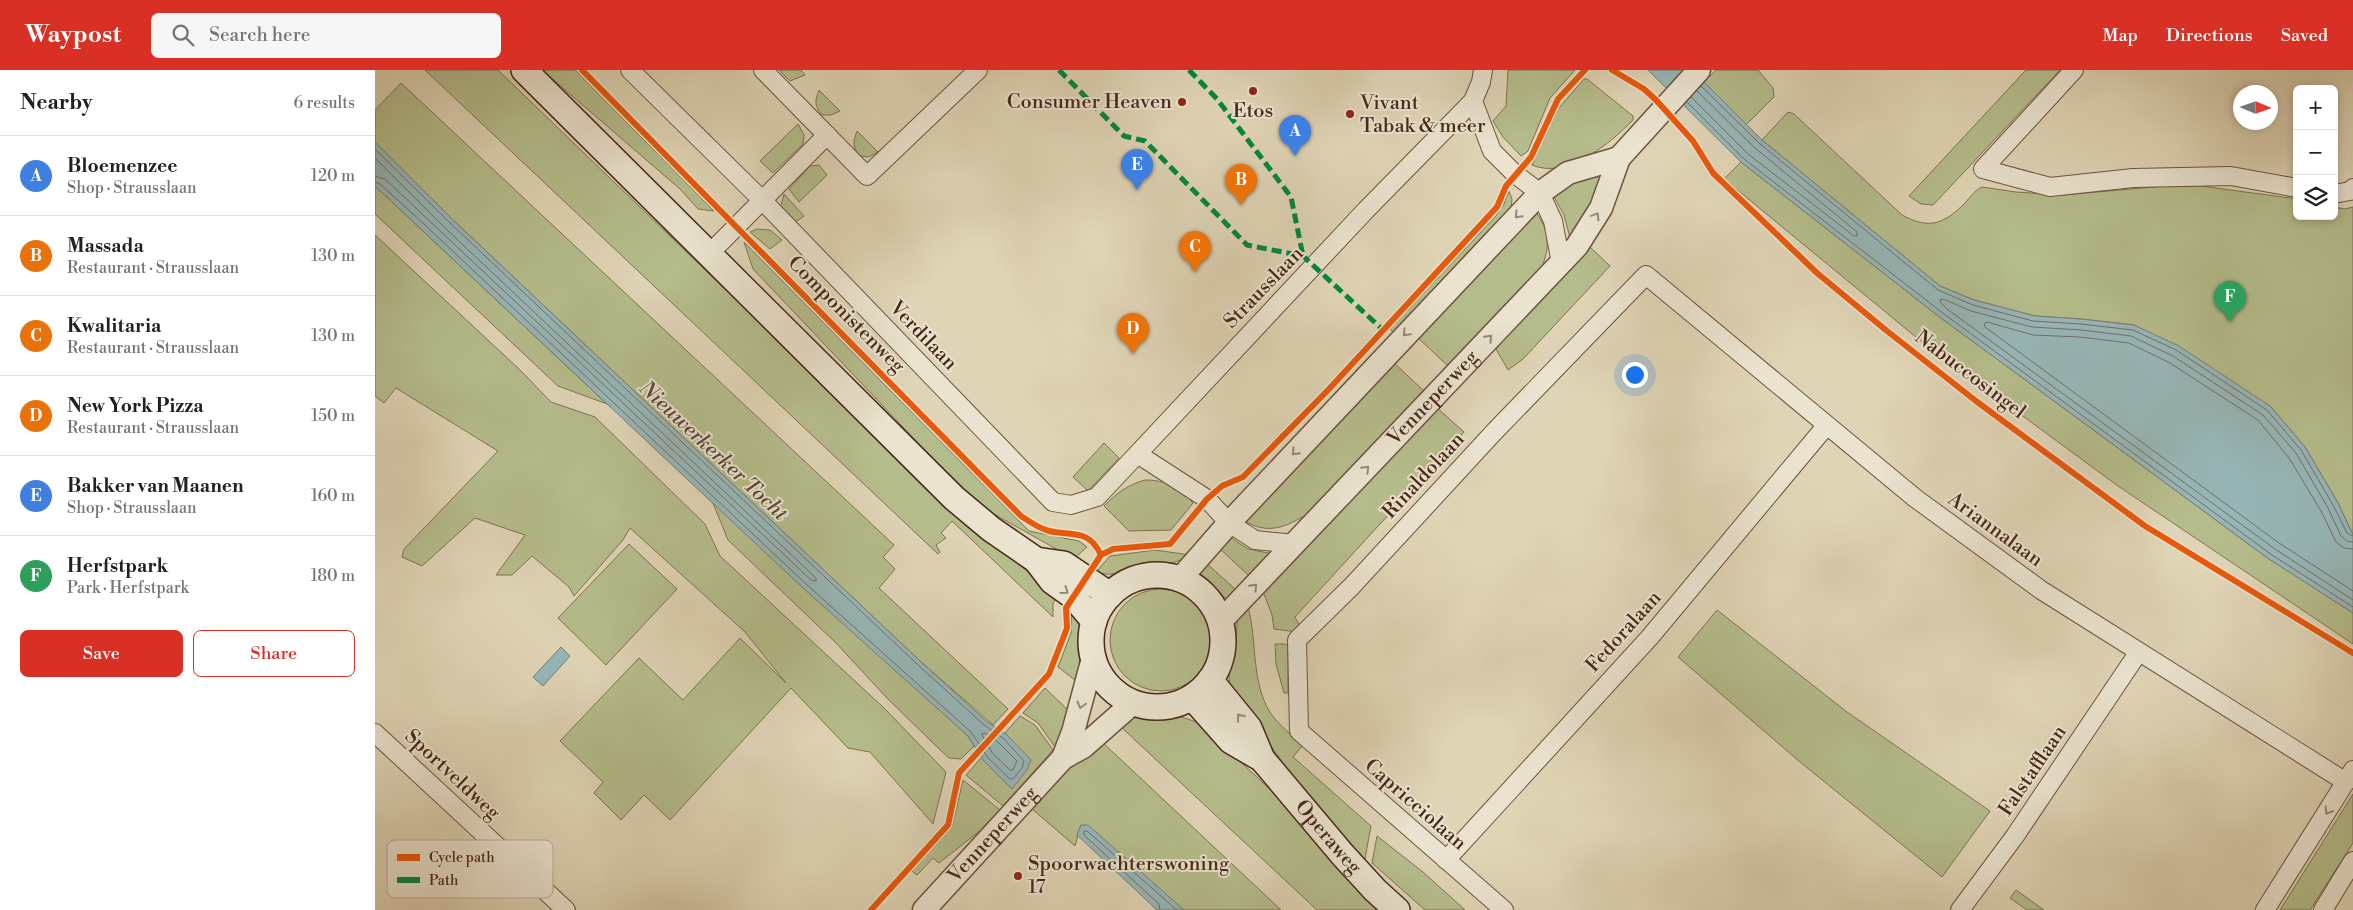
<!DOCTYPE html>
<meta charset="utf-8">
<style>
body{margin:0;font-family:"Libre Bodoni",serif;background:#f6f6f6;color:#202124}
.controls{position:absolute;right:15px;top:15px;display:grid;overflow:hidden;border-radius:8px;box-shadow:0 2px 8px #0003}
.controls button{width:45px;height:45px;display:grid;place-items:center;padding:0;border:0;border-bottom:1px solid #e0e0e0;background:#fff;color:#202124;font:25px sans-serif}
.compass{position:absolute;left:1858px;top:15px;width:45px;height:45px;border-radius:50%;background:#fff;box-shadow:0 2px 8px #0003;rotate:92deg}
.you{position:absolute;left:1259px;top:304px;width:18px;height:18px;margin:-12px;border:4px solid #fff;border-radius:50%;background:#1a73e8;box-shadow:0 0 0 8px #1a73e833}
.badge{display:grid;place-items:center;width:32px;height:32px;border-radius:50%;background:#d93025;color:#fff;font-size:16px;font-weight:700}
.pin{position:absolute;translate:-50% -41px;filter:drop-shadow(0 1px 2px #0008)}
.pin::after{content:'';position:absolute;top:26px;width:18px;height:15px;background:inherit;clip-path:polygon(0 0,100% 0,50% 100%)}
.list{margin:0;padding:0;list-style:none}
h2{display:flex;justify-content:space-between;align-items:center;height:65px;margin:0;padding:0 20px;font-size:21px}
h2 small{font-size:16px;font-weight:400;color:#757577}
.list li{display:grid;grid-template-columns:32px 1fr auto;gap:15px;align-items:center;box-sizing:border-box;height:80px;padding:0 20px;border-top:1px solid #e0e0e0}
.list b{display:block;font-size:19px;white-space:nowrap}
.list p{margin:0;font-size:16px;white-space:nowrap;color:#757577}
.list em{font-size:16px;font-style:normal;color:#757577}
.actions{display:flex;gap:10px;padding:15px 20px}
.actions a{flex:1;padding:11px 0;border:1px solid #d93025;border-radius:8px;text-align:center;font-size:18px;color:#d93025}
.actions .main{background:#d93025;color:#fff}
.icon{flex:none;width:28px;height:28px;fill:none;stroke:currentColor;stroke-width:2;stroke-linecap:round;stroke-linejoin:round}
.map{position:relative;flex:none;width:1978px;height:840px;overflow:hidden}
header{display:flex;align-items:center;gap:30px;box-sizing:border-box;height:70px;padding:0 25px;background:#d93025;color:#fff}
header strong{font-size:24px}
nav{display:flex;gap:28px;margin-inline-start:auto;font-size:18px}
.search{width:350px;height:45px;background:#f6f6f6;display:flex;align-items:center;gap:12px;box-sizing:border-box;padding:0 18px;border-radius:8px;color:#757577;font-size:19px}
main{display:flex}
aside{flex:1;background:#fff}
.map>svg:first-child{display:block}
</style>
<header>
<strong>Waypost</strong>
<div class="search"><svg class="icon" aria-label="search" viewBox="0 0 24 24"><circle cx="10" cy="10" r="6"/><path d="M15 15l6 6"/></svg>Search here</div>
<nav><a>Map</a><a>Directions</a><a>Saved</a></nav>
</header>
<main>
<aside>
<h2>Nearby<small>6 results</small></h2>
<ul class="list">
<li><span class="badge" style="background:#3f7fe0">A</span><div><b>Bloemenzee</b><p>Shop · Strausslaan</p></div><em>120 m</em></li>
<li><span class="badge" style="background:#e8710a">B</span><div><b>Massada</b><p>Restaurant · Strausslaan</p></div><em>130 m</em></li>
<li><span class="badge" style="background:#e8710a">C</span><div><b>Kwalitaria</b><p>Restaurant · Strausslaan</p></div><em>130 m</em></li>
<li><span class="badge" style="background:#e8710a">D</span><div><b>New York Pizza</b><p>Restaurant · Strausslaan</p></div><em>150 m</em></li>
<li><span class="badge" style="background:#3f7fe0">E</span><div><b>Bakker van Maanen</b><p>Shop · Strausslaan</p></div><em>160 m</em></li>
<li><span class="badge" style="background:#2e9e5b">F</span><div><b>Herfstpark</b><p>Park · Herfstpark</p></div><em>180 m</em></li>
</ul>
<div class="actions"><a class="main">Save</a><a>Share</a></div>
</aside>
<div class="map">
<svg width="1978" height="840" viewBox="0 0 1978 840">
<rect width="100%" height="100%" fill="#dfd4b5"/>
<filter id="stains"><feTurbulence type="fractalNoise" baseFrequency=".004" numOctaves="4"/><feColorMatrix values="0 0 0 0 .2 0 0 0 0 .09 0 0 0 0 .02 0 0 0 .5 -.17"/></filter>
<radialGradient id="worn" r=".72"><stop offset=".6" stop-color="#630" stop-opacity="0"/><stop offset="1" stop-color="#630" stop-opacity=".3"/></radialGradient>
<g fill="#b5bc8b" stroke="#7f7252">
<polygon points="50,0 123,0 383,251 588,453 683,524 678,534 678,547 577,451 566,463 571,468 561,475 565,482 563,484"/>
<polygon points="167,0 200,0 339,141 323,139 305,119"/>
<polygon points="404,0 426,0 430,5 415,11"/>
<polygon points="1133,0 1200,0 1175,28 1153,81 1146,86 1128,67 1118,51 1131,36"/>
<polygon points="1341,0 1383,0 1398,18 1399,27 1371,55 1329,12"/>
<polygon points="1651,0 1685,0 1558,135 1546,134 1534,126"/>
<path d="M 1209,9 L 1212,9 L 1258,46 L 1258,50 C 1236,73 1191,110 1157,95 L 1183,39 Z"/>
<polygon points="26,13 519,475 508,487 520,499 504,518 633,639 618,655 545,591 77,149 0,72 0,40"/>
<path d="M 444,20 L 465,41 L 456,45 L 447,45 C 439,36 440,30 444,20 Z"/>
<path d="M 1413,42 L 1419,44 L 1527,145 C 1554,160 1569,154 1590,133 C 1595,127 1600,120 1607,117 L 1641,122 L 1688,125 L 1790,116 L 1826,116 L 1922,129 L 1922,146 L 1959,146 L 1959,137 L 1970,139 L 1978,137 L 1978,465 L 1963,433 L 1930,377 L 1895,336 L 1759,255 L 1706,249 L 1660,246 L 1599,230 L 1565,216 L 1387,70 Z"/>
<polygon points="423,54 429,65 428,74 398,103 385,91"/>
<path d="M 482,61 L 503,82 L 494,87 L 485,86 C 477,77 478,72 482,61 Z"/>
<polygon points="1366,92 1566,248 1894,489 1978,543 1978,574 1743,416 1547,272 1349,109"/>
<polygon points="444,95 452,105 424,132 414,119 435,96"/>
<path d="M 1222,103 L 1226,109 C 1219,130 1208,149 1195,168 L 1189,145 L 1178,125 L 1198,112 Z"/>
<polygon points="0,116 232,334 183,316 0,144"/>
<polygon points="1134,121 1137,129 1136,140 1022,266 1015,259 1120,147 1129,134"/>
<polygon points="409,124 429,146 419,153 405,139"/>
<path d="M 1159,140 C 1175,159 1176,179 1165,200 L 1074,297 L 1041,266 Z"/>
<polygon points="382,159 395,160 407,170 395,179 375,162"/>
<polygon points="0,165 144,299 176,332 220,347 330,454 345,486 509,638 571,702 558,754 495,682 473,678 416,618 295,750 269,725 246,750 219,723 228,712 185,671 264,588 308,630 365,568 411,613 370,562 255,458 248,470 199,526 194,517 157,486 137,505 121,505 150,465 100,448 47,496 27,487 29,479 123,381 21,318 9,333 0,326"/>
<polygon points="369,172 654,461 704,471 712,477 699,489 610,439 582,414 378,199"/>
<polygon points="1215,177 1235,196 1148,289 1133,300 1121,279 1140,255"/>
<path d="M 1017,291 L 1050,322 L 932,444 C 910,458 892,465 868,450 Z"/>
<polygon points="1060,336 1089,362 920,547 926,559 922,562 899,559 897,545 886,516"/>
<polygon points="729,373 744,388 713,421 698,407"/>
<path d="M 770,410 C 791,410 804,417 818,433 L 796,460 L 754,461 L 729,436 C 742,423 752,415 770,410 Z"/>
<polygon points="338,433 593,666 599,676 586,689 574,688 559,674 512,628 461,573 353,470"/>
<polygon points="853,466 873,479 898,484 873,505 843,477"/>
<polygon points="254,474 302,519 231,595 183,548"/>
<path d="M 780,480 L 815,485 C 798,496 789,493 770,496 C 752,500 740,508 721,502 L 735,486 Z"/>
<polygon points="830,492 860,519 851,529 836,513 821,502"/>
<circle cx="786" cy="570" r="51"/>
<path d="M 873,537 C 883,573 875,619 900,649 C 908,658 918,667 928,675 L 918,687 L 996,756 L 989,794 L 926,718 L 855,619 L 854,603 L 860,583 L 862,554 L 863,549 Z"/>
<polygon points="697,539 709,556 710,562 701,611 683,597 696,563"/>
<polygon points="1342,540 1472,642 1615,741 1567,807 1425,692 1303,587"/>
<polygon points="900,574 910,574 913,576 913,623 909,623 901,594"/>
<polygon points="670,618 695,642 680,677 663,653 648,643"/>
<polygon points="770,645 807,647 824,653 900,724 1005,840 942,840 745,656 757,648"/>
<polygon points="645,646 660,655 678,680 628,736 591,705 607,687 638,718 632,665 630,663"/>
<polygon points="726,671 906,840 809,840 706,755 700,776 656,738 679,712"/>
<polygon points="588,710 625,740 606,760 564,793 558,788 542,805 537,801 577,757"/>
<polygon points="1978,724 1978,773 1935,840 1905,840"/>
<polygon points="1002,766 1048,802 1090,840 1050,840 997,793"/>
<polygon points="1641,820 1669,840 1652,840 1635,828"/>
</g>
<g fill="#97b6b7" stroke="#787d77">
<polygon points="1273,0 1313,0 1329,12 1387,70 1565,216 1599,230 1660,246 1706,249 1759,255 1804,276 1895,336 1930,377 1963,433 1978,465 1978,543 1894,489 1566,248 1366,92"/>
<polygon points="0,72 77,149 545,591 611,651 632,665 656,690 652,700 637,719 609,691 593,666 428,518 0,116"/>
<polygon points="186,577 195,586 168,616 158,607"/>
<polygon points="706,755 713,755 809,840 782,840 702,765"/>
</g>
<g fill="none" stroke-linecap="round" stroke-linejoin="round">
<g stroke="#706f68" stroke-width="1">
<polyline points="1326,16 1384,73 1563,220 1598,235 1658,251 1706,254 1758,260 1801,280 1892,340 1926,380 1958,435 1972,463 1978,466"/>
<polyline points="1316,27 1373,84 1479,166 1482,166 1482,162 1380,78 1322,21"/>
<polyline points="1312,32 1369,89 1569,244 1897,485 1978,537"/>
<polyline points="0,79 74,152 542,594 608,654 629,669 649,691 647,698 638,709 635,709 613,688 596,662 431,514 49,154 5,114 0,112"/>
<polyline points="0,88 69,157 441,508 441,511 436,510 10,109 0,106"/>
<polyline points="1978,472 1972,471 1966,466 1953,438 1921,383 1888,345 1798,286 1756,266 1706,260 1657,257 1596,241 1568,229 1565,230 1566,233 1572,239 1900,479 1978,530"/>
<polyline points="1978,479 1969,478 1961,472 1946,441 1914,388 1883,350 1795,293 1754,273 1705,267 1658,265 1612,252 1609,254 1610,257 1904,473 1978,521"/>
<polygon points="607,664 610,663 625,674 642,691 638,700 635,700 618,684"/>
<polyline points="785,840 784,834 709,765 709,761 712,761 802,840"/>
</g>
<g stroke="#6e533f" stroke-width="20">
<g id="minor">
<polyline points="255,0 387,130 678,432 696,435 722,427 991,140 1098,31 1106,12 1108,0"/>
<polyline points="388,0 492,106 603,0"/>
<polyline points="1699,0 1608,99 1675,117 1758,108 1856,106 1922,118"/>
<polyline points="1098,31 1117,81 1140,104 1165,123 1178,151 1186,193"/>
<polyline points="1959,124 1975,121 1978,118"/>
<polyline points="335,183 452,65"/>
<polyline points="764,385 832,429 854,453 880,470 920,474"/>
<polyline points="0,663 191,840"/>
<polyline points="1071,790 1275,567 1451,356"/>
<polyline points="1129,840 924,661 922,570 977,516 1120,361 1271,205 1540,428 1666,520 1971,712"/>
<polyline points="1585,840 1640,766 1763,583"/>
<polyline points="1890,840 1978,700"/>
<polyline points="1948,840 1978,791"/>
</g>
</g>
<g stroke="#6e533f" stroke-width="25">
<g id="tertiary">
<polyline points="805,509 854,453 1165,123 1193,103 1244,88"/>
<path id="s1" d="M 845,552 L 1202,176 L 1226,138 L 1244,88 L 1324,0"/>
<polyline points="688,688 698,662 718,588"/>
<path id="s2" d="M 549,840 L 688,688 L 708,677 L 758,633"/>
</g>
</g>
<g stroke="#492818" stroke-width="28">
<g id="secondary">
<polyline points="149,0 579,428 616,459 661,490 677,511 698,526 719,551"/>
<polyline points="661,490 689,494 735,525"/>
<circle cx="782" cy="571" r="66"/>
<path id="s3" d="M 835,610 L 874,658 L 887,689 L 967,784 L 1000,820 L 1022,840"/>
<polyline points="817,627 856,671 887,689"/>
</g>
</g>
<use href="#minor" stroke="#eae3cf" stroke-width="18"/>
<use href="#tertiary" stroke="#eae3cf" stroke-width="22"/>
<use href="#secondary" stroke="#eae3cf" stroke-width="25"/>
<g stroke="#00873e" stroke-width="5" stroke-dasharray="10 5" stroke-linecap="butt">
<polyline points="684,0 749,66 770,71 872,175 928,186 1007,259"/>
<polyline points="814,0 842,29 916,127 928,186"/>
</g>
<g stroke="#eae3cf" stroke-width="9">
<g id="cycleway">
<path d="M 207,0 L 646,446 C 655,452 663,458 674,461 C 698,466 714,459 726,485"/>
<polyline points="1237,0 1269,19 1281,30 1318,71 1338,103 1442,203 1512,261 1601,331 1770,456 1978,583"/>
<polyline points="496,840 573,755 584,703 674,604 692,558 691,538 726,485 738,479 795,474 832,429 847,416 868,407 954,319 1122,137 1131,116 1156,87 1183,29 1210,0"/>
</g>
</g>
<use href="#cycleway" stroke="#e8590c" stroke-width="6"/>
</g>
<defs><path id="oneway-chevron" d="M-2-3.5L2.5 0L-2 3.5" fill="none" stroke-width="1.6" stroke-linecap="round" stroke-linejoin="round" transform="scale(1.25)"/></defs>
<g stroke="#9a8674">
<use href="#oneway-chevron" transform="translate(1143 145) rotate(134)"/>
<use href="#oneway-chevron" transform="translate(1221 146) rotate(-59)"/>
<use href="#oneway-chevron" transform="translate(1031 263) rotate(134)"/>
<use href="#oneway-chevron" transform="translate(1114 268) rotate(-46)"/>
<use href="#oneway-chevron" transform="translate(920 382) rotate(133)"/>
<use href="#oneway-chevron" transform="translate(991 399) rotate(-47)"/>
<use href="#oneway-chevron" transform="translate(879 517) rotate(-47)"/>
<use href="#oneway-chevron" transform="translate(690 521) rotate(36)"/>
<use href="#oneway-chevron" transform="translate(706 635) rotate(105)"/>
<use href="#oneway-chevron" transform="translate(865 647) rotate(-128)"/>
<use href="#oneway-chevron" transform="translate(1953 741) rotate(122)"/>
</g>
<g fill="#8f2418" stroke="#eae3cf" stroke-width="2">
<circle cx="878" cy="21" r="5"/>
<circle cx="807" cy="32" r="5"/>
<circle cx="975" cy="44" r="5"/>
<circle cx="643" cy="806" r="5"/>
</g>
<g text-anchor="middle" dominant-baseline="central" stroke-width="4" stroke-linejoin="round" paint-order="stroke">
<g font-size="20" fill="#492818" stroke="#eae3cf" text-anchor="start">
<text x="797" y="32" text-anchor="end">Consumer Heaven</text>
<text x="985" y="33">Vivant<tspan x="985" dy="23">Tabak &amp; meer</tspan></text>
<text x="878" y="41" text-anchor="middle">Etos</text>
<text x="653" y="794">Spoorwachterswoning<tspan x="653" dy="23">17</tspan></text>
</g>
<g font-size="20" fill="#492818" stroke="#eae3cf">
<text transform="translate(889 218) rotate(-46)">Strausslaan</text>
<text transform="translate(471 245) rotate(45)">Componistenweg</text>
<text transform="translate(548 266) rotate(46)">Verdilaan</text>
<text transform="translate(1595 305) rotate(37)">Nabuccosingel</text>
<text stroke="none"><textPath href="#s1" startOffset="309">Venneperweg</textPath></text>
<text transform="translate(1049 406) rotate(-47)">Rinaldolaan</text>
<text transform="translate(1620 460) rotate(36)">Ariannalaan</text>
<text transform="translate(1249 562) rotate(-48)">Fedoralaan</text>
<text transform="translate(1658 701) rotate(-56)">Falstafflaan</text>
<text transform="translate(77 705) rotate(43)">Sportveldweg</text>
<text transform="translate(1040 735) rotate(41)">Capricciolaan</text>
<text stroke="none"><textPath href="#s2" startOffset="102">Venneperweg</textPath></text>
<text stroke="none"><textPath href="#s3" startOffset="198">Operaweg</textPath></text>
</g>
<g font-size="21" font-style="italic" fill="#594438" stroke="#eae3cf">
<text transform="translate(338 381) rotate(43)">Nieuwerkerker Tocht</text>
</g>
</g>
<rect x="12" y="770" width="166" height="58" rx="8" fill="#eae3cf" stroke="#baab98" stroke-width="1"/>
<rect x="22" y="784" width="23" height="7" fill="#e8590c"/>
<rect x="22" y="807" width="23" height="6" fill="#00873e"/>
<g font-size="14" fill="#492818">
<text x="54" y="792">Cycle path</text>
<text x="54" y="815">Path</text>
</g>
<rect width="100%" height="100%" filter="url(#stains)"/>
<rect width="100%" height="100%" fill="url(#worn)"/>
</svg>
<div class="controls">
<button>+</button>
<button>−</button>
<button><svg class="icon" aria-label="layers" viewBox="0 0 24 24"><path d="M12 4l9 5-9 5-9-5zM3 14l9 5 9-5"/></svg></button>
</div>
<svg class="compass" viewBox="-18 -18 36 36"><path d="M0-13l5 13h-10z" fill="#e53935"/><path d="M0 13l5-13h-10z" fill="#757577"/></svg>
<div class="you"></div>
<div class="pin badge" style="left:920px;top:86px;background:#3f7fe0">A</div>
<div class="pin badge" style="left:866px;top:135px;background:#e8710a">B</div>
<div class="pin badge" style="left:820px;top:202px;background:#e8710a">C</div>
<div class="pin badge" style="left:758px;top:284px;background:#e8710a">D</div>
<div class="pin badge" style="left:762px;top:120px;background:#3f7fe0">E</div>
<div class="pin badge" style="left:1855px;top:252px;background:#2e9e5b">F</div>
</div>
</main>
